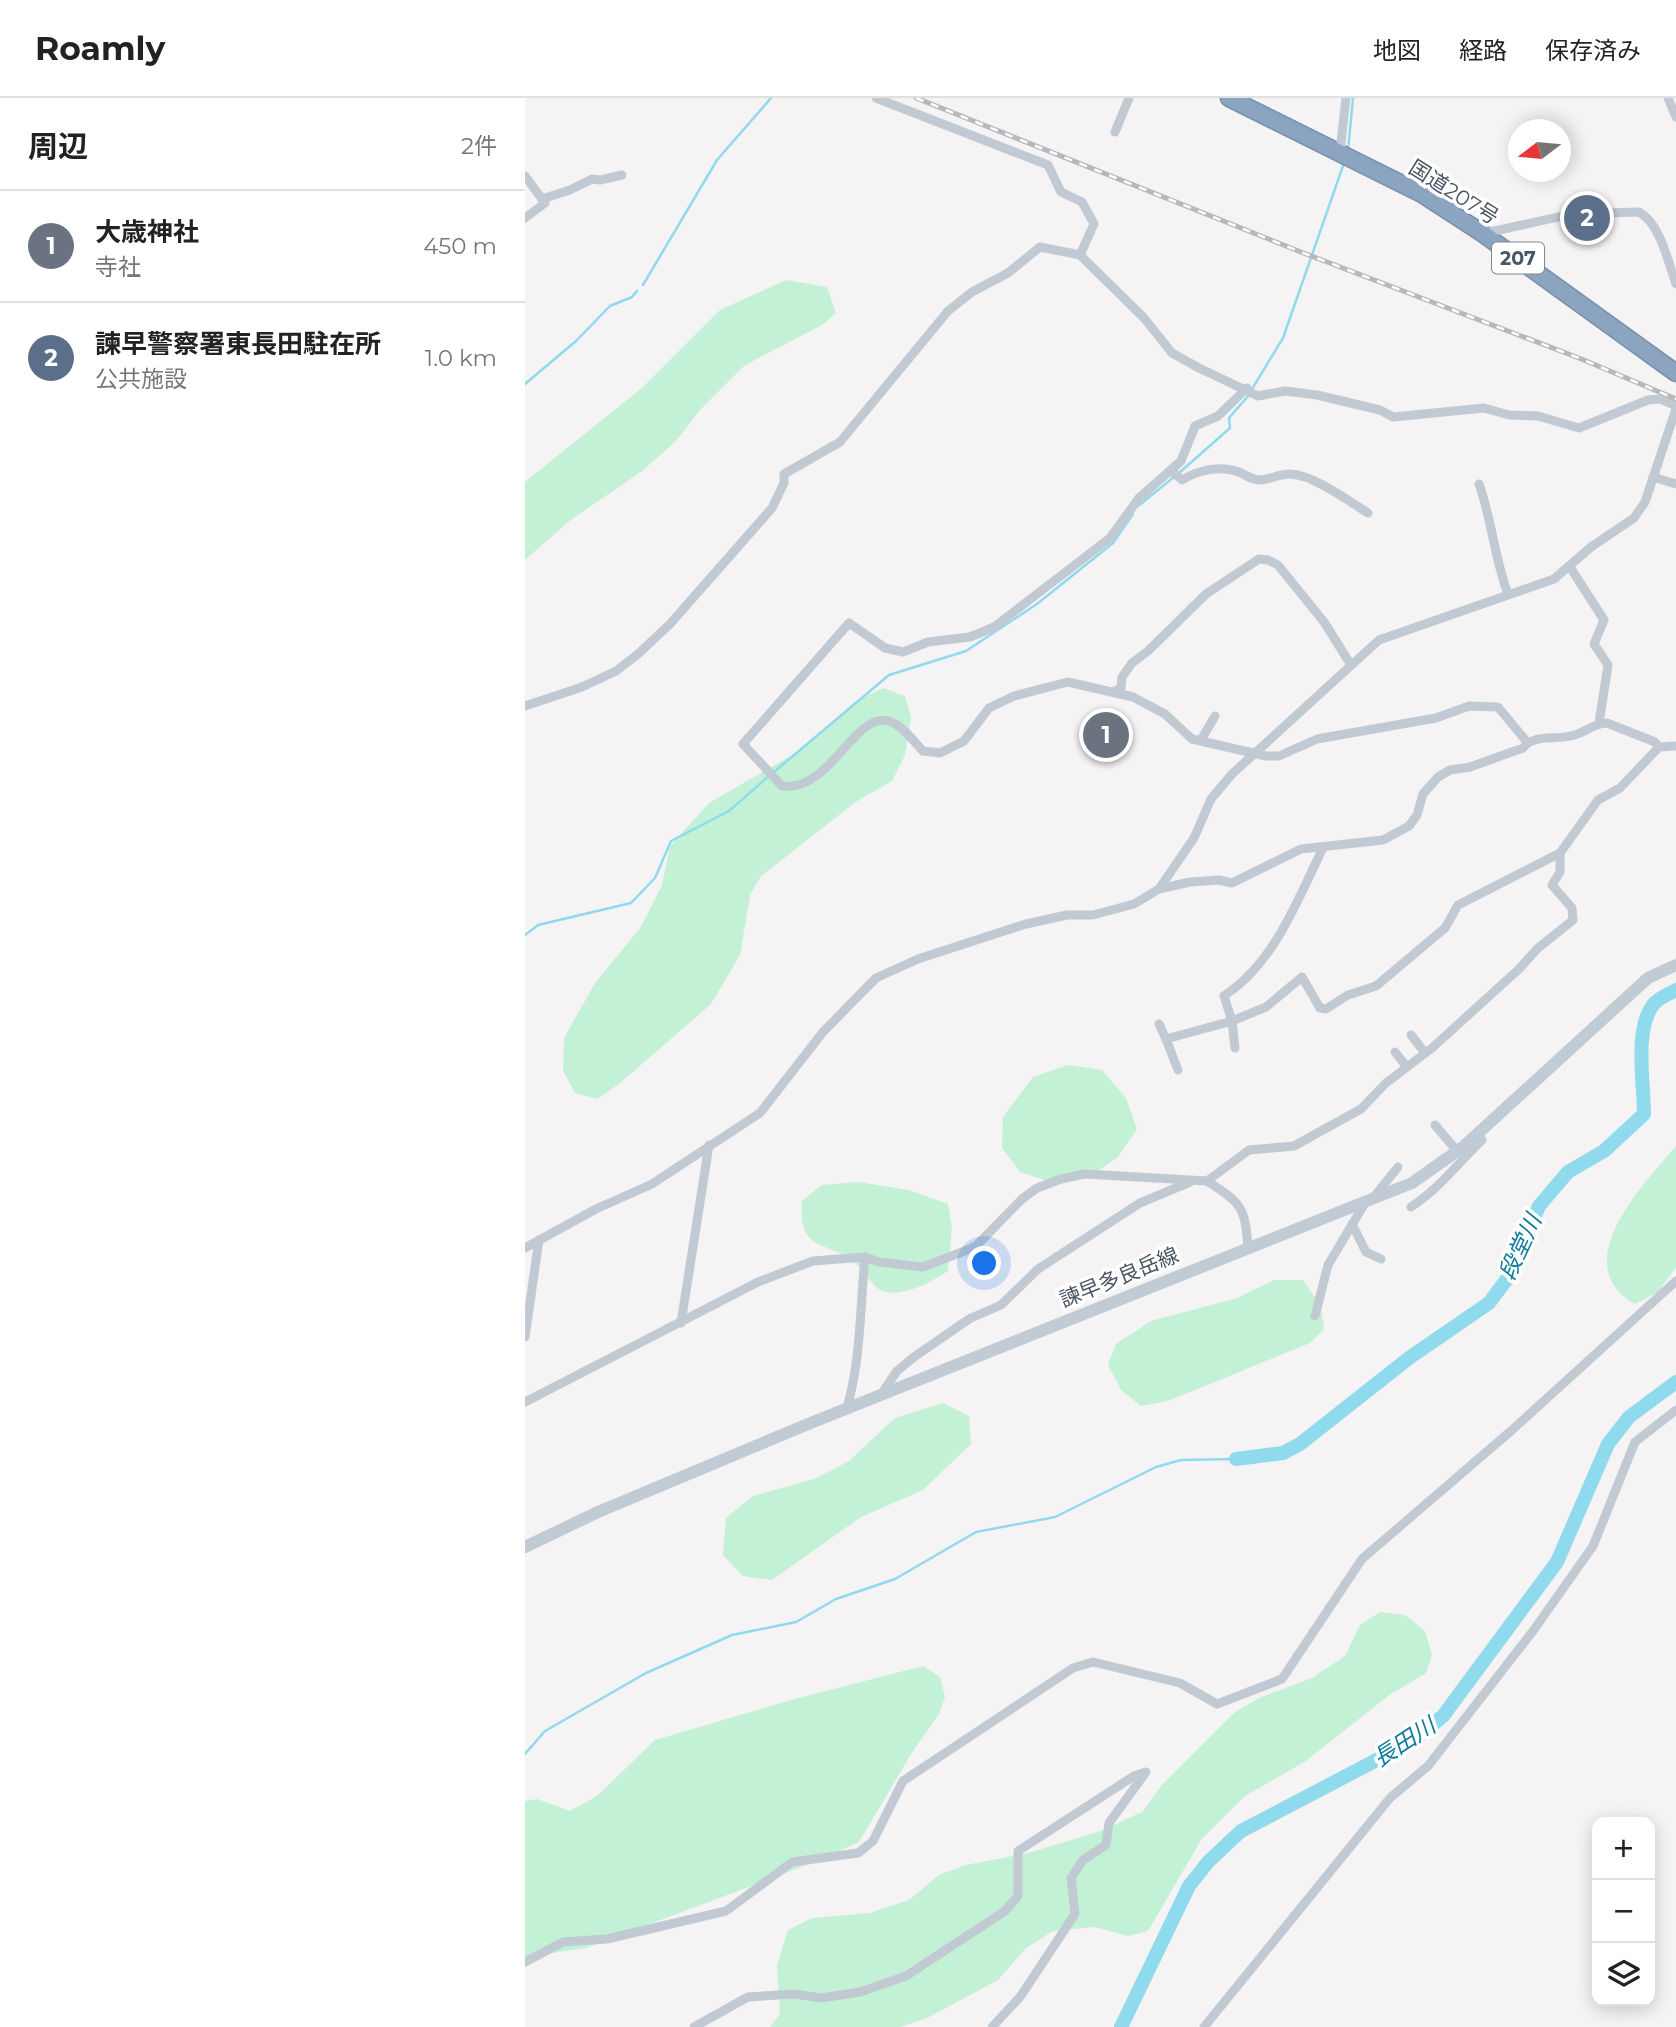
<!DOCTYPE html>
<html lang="ja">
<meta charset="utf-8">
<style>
body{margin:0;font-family:Montserrat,"Noto Sans JP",sans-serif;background:#f6f6f6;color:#222}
.controls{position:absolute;right:21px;bottom:21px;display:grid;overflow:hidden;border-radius:14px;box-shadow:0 4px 18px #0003}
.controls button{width:63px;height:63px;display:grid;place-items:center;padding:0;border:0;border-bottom:2px solid #e0e0e0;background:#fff;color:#222;font:35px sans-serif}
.compass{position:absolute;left:983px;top:21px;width:63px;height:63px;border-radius:50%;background:#fff;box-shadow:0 4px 18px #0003;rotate:254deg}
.you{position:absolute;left:460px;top:1166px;width:24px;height:24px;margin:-18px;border:5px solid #fff;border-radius:50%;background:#1a73e8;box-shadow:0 0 0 10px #1a73e833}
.badge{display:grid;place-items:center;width:46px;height:46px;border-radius:50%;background:#1a73e8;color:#fff;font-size:23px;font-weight:700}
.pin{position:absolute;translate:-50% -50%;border:4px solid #fff;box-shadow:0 2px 7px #0006}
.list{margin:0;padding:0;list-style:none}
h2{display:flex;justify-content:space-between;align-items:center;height:91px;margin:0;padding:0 28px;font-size:30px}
h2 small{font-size:23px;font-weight:400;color:#767676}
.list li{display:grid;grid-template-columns:46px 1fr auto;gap:21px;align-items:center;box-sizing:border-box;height:112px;padding:0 28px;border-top:2px solid #e0e0e0}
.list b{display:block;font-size:26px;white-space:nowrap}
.list p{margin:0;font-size:23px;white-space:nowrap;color:#767676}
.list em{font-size:23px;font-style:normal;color:#767676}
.icon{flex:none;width:38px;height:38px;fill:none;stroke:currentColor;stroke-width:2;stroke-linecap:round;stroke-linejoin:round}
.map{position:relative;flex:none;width:1151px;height:1929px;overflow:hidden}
header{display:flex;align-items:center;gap:42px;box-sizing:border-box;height:98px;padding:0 35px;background:#fff;border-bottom:2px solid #e0e0e0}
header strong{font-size:33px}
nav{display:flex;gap:38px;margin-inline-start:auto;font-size:24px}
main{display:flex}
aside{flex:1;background:#fff}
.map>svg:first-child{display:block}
</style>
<header>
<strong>Roamly</strong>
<nav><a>地図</a><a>経路</a><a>保存済み</a></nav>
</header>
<main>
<aside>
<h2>周辺<small>2件</small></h2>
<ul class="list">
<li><span class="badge" style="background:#6b7280">1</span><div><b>大歳神社</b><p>寺社</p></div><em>450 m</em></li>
<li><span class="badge" style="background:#5c6f8a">2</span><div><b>諫早警察署東長田駐在所</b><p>公共施設</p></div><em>1.0 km</em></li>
</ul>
</aside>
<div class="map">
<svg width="1151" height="1929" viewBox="0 0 1151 1929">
<rect width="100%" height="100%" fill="#f5f3f3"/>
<g fill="#c3f1d5">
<polygon points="261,182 302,189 311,215 297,227 220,267 175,312 151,343 117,373 43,424 0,462 0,384 118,289 195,212"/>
<polygon points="358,590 380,598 386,619 380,657 367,683 332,703 236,778 225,797 215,857 186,906 94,986 72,1001 50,995 38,973 39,940 70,885 116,829 137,787 145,748 184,705 279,650 329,604"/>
<polygon points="543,967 577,972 601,1000 612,1031 593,1059 564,1079 529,1085 495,1074 477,1050 478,1019 508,979"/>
<path d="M 1151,1048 L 1151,1169 L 1133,1194 L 1110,1206 C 1040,1166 1119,1086 1151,1048 Z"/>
<path d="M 333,1084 L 384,1092 L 423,1106 L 427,1129 L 423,1173 C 406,1184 383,1197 362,1194 C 347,1192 341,1174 330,1165 C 300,1141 273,1155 277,1103 L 297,1087 Z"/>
<polygon points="749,1182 778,1182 796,1208 799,1231 785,1245 643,1303 616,1308 596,1292 583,1267 591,1246 626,1223 712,1200"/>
<polygon points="418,1305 444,1318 446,1346 398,1392 336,1419 247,1482 218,1478 198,1457 201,1420 228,1398 292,1380 324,1363 370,1320"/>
<polygon points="855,1514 880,1517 900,1533 907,1557 901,1575 863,1598 781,1663 720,1698 676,1742 623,1833 603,1838 569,1829 528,1833 501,1850 473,1882 402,1920 375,1929 245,1929 255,1916 252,1867 263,1832 287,1820 345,1815 384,1802 414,1777 441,1767 503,1755 573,1734 617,1714 637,1687 709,1615 734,1600 787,1580 820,1558 835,1527"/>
<polygon points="398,1568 415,1579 420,1599 414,1616 386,1656 334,1744 290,1764 61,1850 0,1859 0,1703 12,1701 45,1713 72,1698 130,1642 266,1602"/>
</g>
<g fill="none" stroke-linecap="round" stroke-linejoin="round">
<g stroke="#90daee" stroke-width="2.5">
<polyline points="823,52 828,0"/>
<polyline points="118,187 192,62 246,0"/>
<polyline points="0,286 51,243 85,208 107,199 112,193"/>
<polyline points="727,291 758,240 819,65"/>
<polyline points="654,375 705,330 704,320 724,297"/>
<polyline points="613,408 649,379"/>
<polyline points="249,674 364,577 441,553 512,506 588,445 608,416"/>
<polyline points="0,837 13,827 106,805 130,780 146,743 204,713 244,678"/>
<polyline points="0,1656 20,1633 121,1575 207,1537 271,1524 311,1501 370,1481 451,1434 530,1419 631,1369 656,1362 711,1361"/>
</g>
<g stroke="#90daee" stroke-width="14">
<path d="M 711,1361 L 758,1355 L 775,1346 L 884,1260 L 964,1205 L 988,1173 L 1014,1108 L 1043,1074 L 1079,1053 L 1119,1016 C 1119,987 1109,932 1128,907 C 1133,900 1144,896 1151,892"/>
<polyline points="596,1929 664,1788 683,1764 716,1733 888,1643 918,1618 1032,1464 1083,1346 1104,1319 1151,1284"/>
</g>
<g stroke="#7690ad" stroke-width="19">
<polyline id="highway" points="704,0 897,96 957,135 1151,275"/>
</g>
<g stroke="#c1cad2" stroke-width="9">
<polyline points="351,0 523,67 536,94 557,104 569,126 555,157"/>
<polyline points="1143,0 1151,19"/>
<polyline points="590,34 604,0"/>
<polyline points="815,53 821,0"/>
<polyline points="0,78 20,105 0,120"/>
<polyline points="17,101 45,92 67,81 75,82 97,77"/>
<path d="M 960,135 L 1047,116 L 1114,114 C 1136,126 1143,165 1151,186"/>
<path d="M 722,290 L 693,318 L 670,328 L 656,363 L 614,400 L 585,440 L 469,529 L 445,539 L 403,544 L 378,554 L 360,550 L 324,525 L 218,646 L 257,688 C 306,695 331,609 366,624 C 378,628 389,644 398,653 L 415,655 L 439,643 L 464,610 L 489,598 L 543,584 L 608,599 L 640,616 L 667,641 L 741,658 L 754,658 L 792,641 L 911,620 L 944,608 L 973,609 L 1002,644"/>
<path d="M 647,373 L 657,382 C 673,372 695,367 714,374 C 719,376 724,380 729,381 C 741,385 753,375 766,376 C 788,377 824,403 843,415"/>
<polyline points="1128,379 1151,386"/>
<path d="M 954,386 C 967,422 969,459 983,496"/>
<polyline points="1045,469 1079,522 1069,546 1083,567 1074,625"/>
<polyline points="588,594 596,590 597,579 607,565 623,553 681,496 734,461 743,462 753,467 799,524 826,567"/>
<polyline points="0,608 57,589 91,573 113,556 145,526 247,410 259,385 259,376 315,344 423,213 447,194 483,175 515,149 555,157 619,220 647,255 674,270 733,298 760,293 792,297 855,312 868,319 959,310 984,317 1013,318 1054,330 1123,302 1135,301 1151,308"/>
<polyline points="676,642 690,618"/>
<path d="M 798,750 C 771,804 751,863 699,898 L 707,923 L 741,909 L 777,879 L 795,910 L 801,911 L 823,897 L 851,888 L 920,830 L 933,807 L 1035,755 L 1073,702 L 1095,690 L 1134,649 L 1151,648"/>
<path d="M 634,791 L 665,784 L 694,782 L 707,785 L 776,751 L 858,742 L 884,728 L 892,717 L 898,696 L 913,679 L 925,672 L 945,669 L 998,650 C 1008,636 1029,642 1045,638 C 1059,636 1068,625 1082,625 L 1130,644 L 1134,649"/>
<polyline points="634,926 641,941 707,923 710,950"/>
<polyline points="886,937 900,955"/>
<polyline points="641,941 653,972"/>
<polyline points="870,954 882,969"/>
<polyline points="910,1027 932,1053"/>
<path d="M 682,1083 C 716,1105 720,1108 723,1149"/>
<polyline points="848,1100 873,1069"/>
<path d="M 886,1109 C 914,1091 933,1065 957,1042 L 953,1035"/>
<polyline points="827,1126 841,1154 856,1161"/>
<polyline points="0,1150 71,1111 127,1086 235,1015 298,934 351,880 393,861 501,826 542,817 568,817 609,806 634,791 669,740 686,701 707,676 854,542 1029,481 1066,449 1109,420 1120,404 1151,311"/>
<polyline points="790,1218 803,1167 840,1105"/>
<polyline points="156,1225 184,1047"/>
<polyline points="0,1239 14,1142"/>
<polyline points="357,1295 372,1273 389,1259 444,1221 476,1207 513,1171 615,1105 665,1084"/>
<polyline points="0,1304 233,1184 288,1163 340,1159 354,1164 398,1169 450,1149 497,1101 512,1090 536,1081 560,1076 682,1083 724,1052 769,1048 836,1011 861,985 907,950 994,871 1012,851 1048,822 1047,810 1027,787 1035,774 1035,755"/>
<path d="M 322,1310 C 336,1260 335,1210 340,1159"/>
<polyline points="0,1864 38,1844 82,1841 201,1813 267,1764 333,1755 348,1743 378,1683 548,1570 568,1564 655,1585 692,1606 757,1581 837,1461 987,1332 1151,1183"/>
<polyline points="169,1929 223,1899 269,1896 296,1900 335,1894 381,1878 480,1813 493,1798 493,1753 609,1678 621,1674 584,1725 581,1747 558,1762 546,1780 550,1816 495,1899 467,1929"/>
<polyline points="679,1929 865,1700 903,1668 1008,1533 1068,1448 1110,1344 1151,1312"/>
</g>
<polyline stroke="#c1cbd6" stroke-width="12" points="0,1449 73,1414 288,1324 887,1085 938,1049 1123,880 1151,867"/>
<use href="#highway" stroke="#8ba5c1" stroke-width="16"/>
<g stroke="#b5b8bd" stroke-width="5">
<polyline id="rail" points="391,0 781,156 1054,260 1151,301"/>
</g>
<use href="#rail" stroke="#fff" stroke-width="2.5" stroke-dasharray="8" stroke-linecap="butt"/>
</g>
<g text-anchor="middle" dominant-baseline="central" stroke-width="7" stroke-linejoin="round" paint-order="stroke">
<rect fill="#fff" stroke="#808990" stroke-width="2" x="967" y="144.5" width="52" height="31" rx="5"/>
<g font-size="19" font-weight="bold" fill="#4a5661">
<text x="993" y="160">207</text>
</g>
<g font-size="21" fill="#4a5661" stroke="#fff">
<text transform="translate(929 94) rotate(32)">国道207号</text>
<text transform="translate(594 1179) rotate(-22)">諫早多良岳線</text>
</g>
<g font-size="23" font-style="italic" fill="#0c7c9b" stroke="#fff">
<text transform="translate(995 1149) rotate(-65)">段堂川</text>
<text transform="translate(879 1644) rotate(-33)">長田川</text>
</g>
</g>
</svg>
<div class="controls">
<button>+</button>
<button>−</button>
<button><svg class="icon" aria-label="layers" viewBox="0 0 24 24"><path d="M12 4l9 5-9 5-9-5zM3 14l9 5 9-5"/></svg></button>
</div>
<svg class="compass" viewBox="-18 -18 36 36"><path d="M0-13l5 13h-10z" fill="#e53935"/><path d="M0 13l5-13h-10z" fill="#767676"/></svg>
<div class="you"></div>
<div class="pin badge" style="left:581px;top:637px;background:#6b7280">1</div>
<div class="pin badge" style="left:1062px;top:120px;background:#5c6f8a">2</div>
</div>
</main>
